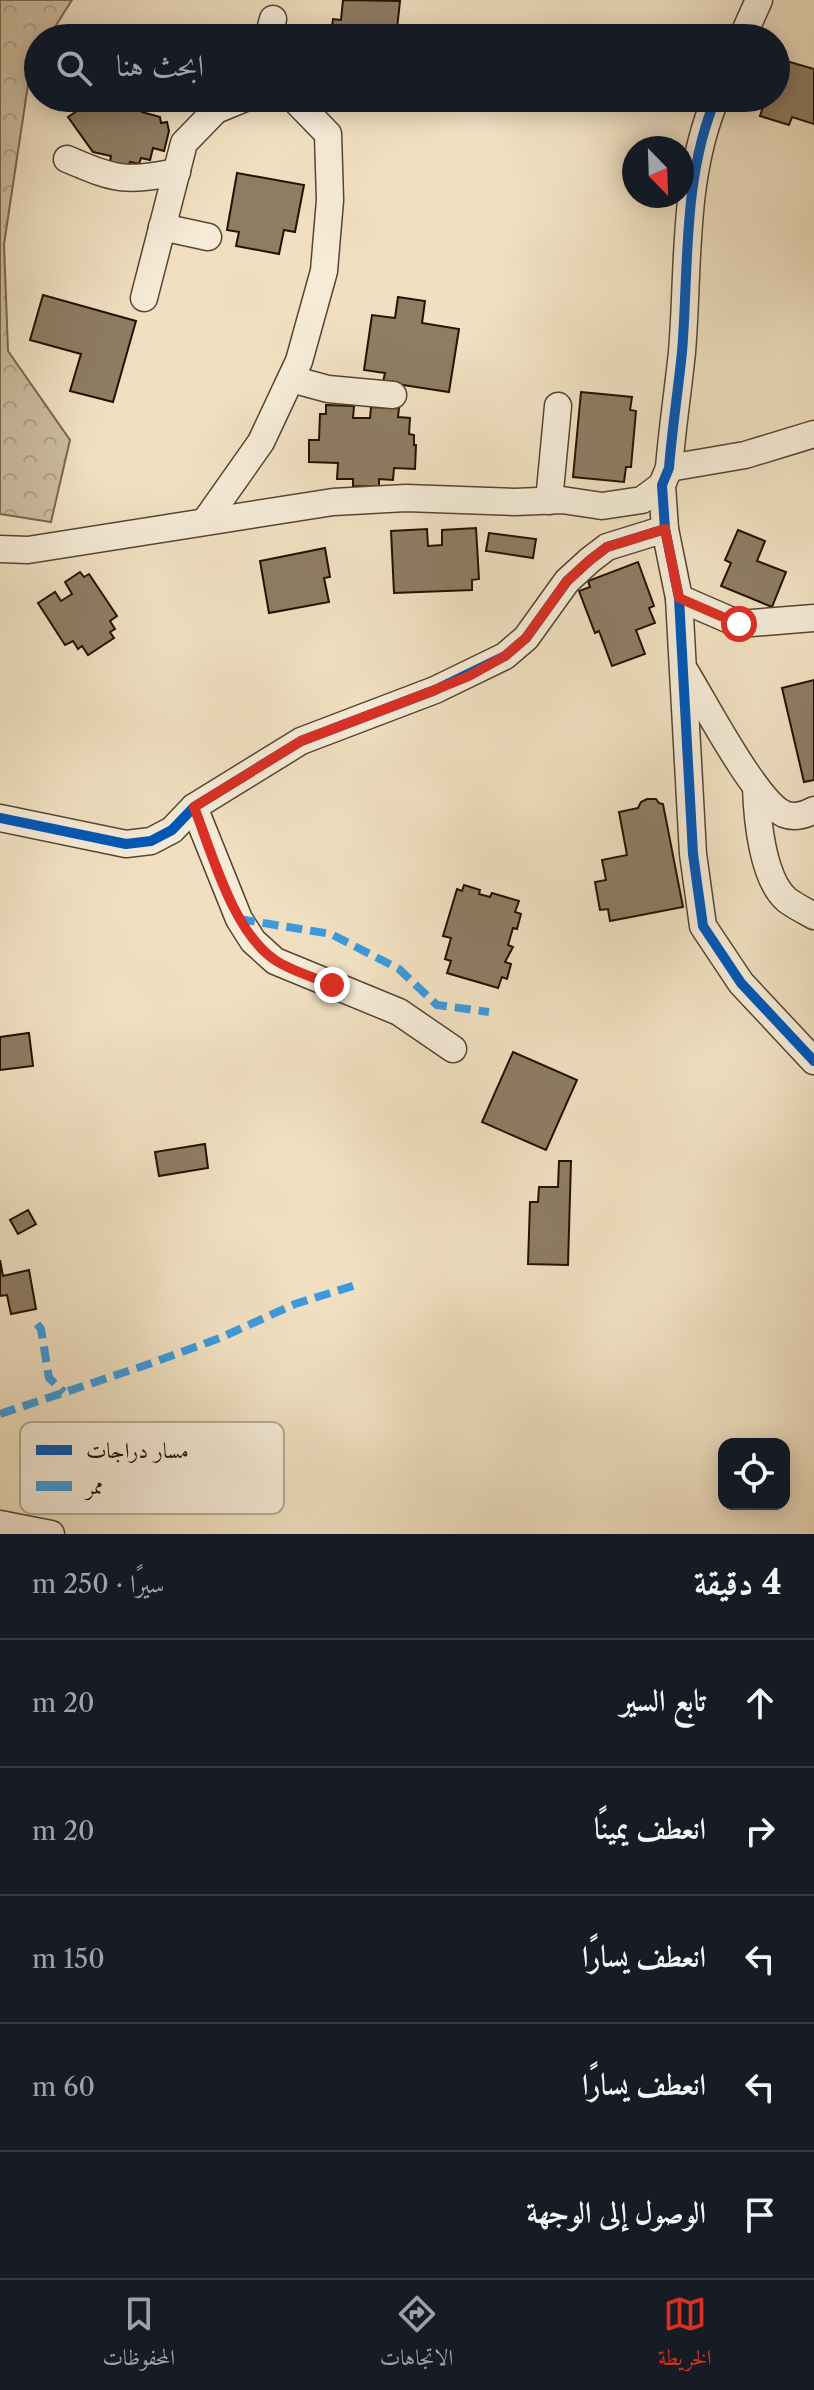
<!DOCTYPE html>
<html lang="ar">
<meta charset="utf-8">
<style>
body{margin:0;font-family:"Libre Caslon Text",Amiri,serif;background:#20242c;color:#f1f3f6;direction:rtl}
.controls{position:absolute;right:24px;bottom:24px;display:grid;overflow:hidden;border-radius:16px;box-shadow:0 4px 20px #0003}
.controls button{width:72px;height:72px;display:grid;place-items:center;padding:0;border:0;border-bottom:2px solid #363941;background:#171b24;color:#f1f3f6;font:40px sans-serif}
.compass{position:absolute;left:622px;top:136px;width:72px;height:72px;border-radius:50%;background:#171b24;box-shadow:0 4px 20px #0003;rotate:157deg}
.stop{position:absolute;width:24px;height:24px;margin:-18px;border:6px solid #d93025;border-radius:50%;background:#fff}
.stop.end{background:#d93025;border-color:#fff;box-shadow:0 2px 8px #0008}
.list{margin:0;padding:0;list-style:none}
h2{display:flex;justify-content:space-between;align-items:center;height:104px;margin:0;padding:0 32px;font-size:34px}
h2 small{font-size:26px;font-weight:400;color:#9ea1a6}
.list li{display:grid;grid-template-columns:52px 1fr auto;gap:24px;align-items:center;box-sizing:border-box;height:128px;padding:0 32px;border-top:2px solid #363941}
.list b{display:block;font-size:30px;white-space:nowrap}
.list em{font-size:26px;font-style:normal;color:#9ea1a6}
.icon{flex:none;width:44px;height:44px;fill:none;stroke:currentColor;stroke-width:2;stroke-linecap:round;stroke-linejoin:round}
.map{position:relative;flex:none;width:814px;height:1534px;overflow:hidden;direction:ltr}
.search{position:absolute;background:#171b24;box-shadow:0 4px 20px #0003;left:24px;right:24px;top:24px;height:88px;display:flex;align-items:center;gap:20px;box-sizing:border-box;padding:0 28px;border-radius:44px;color:#9ea1a6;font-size:30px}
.sheet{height:744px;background:#171b24}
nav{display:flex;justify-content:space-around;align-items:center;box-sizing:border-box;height:112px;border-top:2px solid #363941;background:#171b24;font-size:22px;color:#9ea1a6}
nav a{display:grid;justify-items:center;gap:4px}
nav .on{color:#d93025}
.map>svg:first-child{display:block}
</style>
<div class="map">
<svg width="814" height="1534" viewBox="0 0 814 1534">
<defs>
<pattern id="forest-crowns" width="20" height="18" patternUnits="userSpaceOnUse" patternTransform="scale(2)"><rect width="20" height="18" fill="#cdbda0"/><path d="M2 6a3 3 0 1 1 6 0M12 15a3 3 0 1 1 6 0" fill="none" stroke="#b0a188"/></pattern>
</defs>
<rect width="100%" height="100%" fill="#f0e0c1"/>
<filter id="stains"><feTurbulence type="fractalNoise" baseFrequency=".0025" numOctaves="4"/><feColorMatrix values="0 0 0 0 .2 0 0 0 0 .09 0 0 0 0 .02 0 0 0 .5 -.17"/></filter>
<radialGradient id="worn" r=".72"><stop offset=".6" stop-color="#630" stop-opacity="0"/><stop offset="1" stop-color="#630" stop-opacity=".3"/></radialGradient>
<polygon fill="url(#forest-crowns)" stroke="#786750" stroke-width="2" points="0,0 72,0 48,38 38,38 38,55 31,65 4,244 8,351 70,440 51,522 0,514"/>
<g fill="#8e7d64" stroke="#241100" stroke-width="2">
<polygon points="343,0 400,1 396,38 331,36 333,19 341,20"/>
<polygon points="776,58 814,69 814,124 792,117 789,125 760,116 765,100 758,98 776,98"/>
<polygon points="96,98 144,99 142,112 160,117 161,123 167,122 169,131 164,151 153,148 150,160 141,158 139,164 130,162 129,166 110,162 111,156 93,152 68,117"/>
<polygon points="237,173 304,185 295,232 284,230 279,254 236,246 239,232 227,230"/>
<polygon points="43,295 136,321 113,402 70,391 81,354 30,340"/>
<polygon points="398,297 425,301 422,323 459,329 449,392 383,382 385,373 364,370 372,315 395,318"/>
<polygon points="581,392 632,397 630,410 636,411 631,467 626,467 624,482 573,477"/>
<polygon points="326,405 354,406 353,418 370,418 371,407 399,408 398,417 410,418 409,434 414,435 414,445 416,445 415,469 394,468 393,480 379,479 379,487 353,486 353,479 337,479 338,463 309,462 309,440 319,440 320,414 326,414"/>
<polygon points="476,528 479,579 472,580 472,590 394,593 391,531 427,529 428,546 442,545 442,530"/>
<polygon points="738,530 765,541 757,561 786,572 772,607 721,586 731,563 725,560"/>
<polygon points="489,533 536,539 533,558 486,551"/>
<polygon points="325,548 330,577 324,578 329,602 269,613 260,561"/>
<polygon points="638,562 654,606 649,608 655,623 636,630 645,654 612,666 599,631 595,633 579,591 590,587 588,581"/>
<polygon points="80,572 84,577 89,574 117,616 110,621 115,629 110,632 114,638 88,655 82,646 78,649 73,641 65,645 38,603 55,592 61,601 72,594 65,582"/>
<polygon points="814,680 814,780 804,782 782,688"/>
<polygon points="647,799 656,799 659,803 663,804 683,907 610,921 608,909 600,910 595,882 606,880 602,860 627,855 619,812 638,808 641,802"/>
<polygon points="464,885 480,890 479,894 490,897 492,893 519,901 515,912 521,914 517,929 513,928 508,945 513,947 505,962 511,964 507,979 502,977 498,988 447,973 451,961 445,959 451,938 443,936 457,889 462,891"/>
<polygon points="29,1033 33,1066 0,1070 0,1037"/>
<polygon points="513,1052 577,1080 546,1150 482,1122"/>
<polygon points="205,1144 208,1168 159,1176 155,1152"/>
<polygon points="559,1161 571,1161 568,1265 528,1264 530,1202 538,1202 539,1187 558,1187"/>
<polygon points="28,1210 36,1224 18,1234 10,1220"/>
<polygon points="0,1260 3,1276 29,1270 36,1309 11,1314 7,1295 0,1296"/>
</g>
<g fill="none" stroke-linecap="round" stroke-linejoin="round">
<g stroke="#574530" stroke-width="29">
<g id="minor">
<polyline points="268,38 273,19"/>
<polyline points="742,38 759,0"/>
<path d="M 716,98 C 682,178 689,268 682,352 C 678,391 672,430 669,468 L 662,485 L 665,529 L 679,598 L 693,854 L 703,926 L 741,983 L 814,1061"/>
<path d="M 67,159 C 117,180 123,182 177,172"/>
<polyline points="162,227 208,237"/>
<polyline points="144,298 184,143 216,110 245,98"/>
<polyline points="291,379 328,389 393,395"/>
<polyline points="669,468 745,455 814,434"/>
<polyline points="549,501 558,406"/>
<polyline points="206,520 261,442 299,361 324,271 330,200 328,134 293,98"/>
<polyline points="0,549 28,550 333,502 406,498 515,502 562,500 602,506 642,500 662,485"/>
<polyline points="679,598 739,624 814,618"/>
<path d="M 685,671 C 703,700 756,802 784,814 C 794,818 805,815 814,810"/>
<path d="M 756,787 C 757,817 762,879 787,900 C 795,906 805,911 814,916"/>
<polyline points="194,807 239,919 253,941 275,961 399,1012 453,1049"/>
<polyline points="0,818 126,844 151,841 172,830 194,807 301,741 435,690 505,656 526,638 567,581 590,560 607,547 665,529"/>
<polyline points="0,1524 51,1534"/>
</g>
</g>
<use href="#minor" stroke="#f5ebd7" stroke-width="26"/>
<g stroke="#3c9adc" stroke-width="8" stroke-dasharray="16 8" stroke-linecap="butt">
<polyline points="239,919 331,934 399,969 437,1005 489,1012"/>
<polyline points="37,1324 41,1329 49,1378 64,1392"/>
<polyline points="0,1414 149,1364 220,1338 295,1304 359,1284"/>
</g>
<g stroke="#f5ebd7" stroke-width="15">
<g id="cycleway">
<path d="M 716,98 C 682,178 689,268 682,352 C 678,391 672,430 669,468 L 662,485 L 665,529 L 679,598 L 693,854 L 703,926 L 741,983 L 814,1061"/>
<polyline points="0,818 126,844 151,841 172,830 194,807 301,741 435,690 505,656 526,638 567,581 590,560 607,547 665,529"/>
</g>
</g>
<use href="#cycleway" stroke="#0057b8" stroke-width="10"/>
</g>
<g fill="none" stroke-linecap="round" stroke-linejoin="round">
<path stroke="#d93025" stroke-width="10" d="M 332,985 C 314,977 291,971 275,960 C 233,932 212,853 194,807 L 301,741 L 435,690 L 469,676 L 505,656 L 526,638 L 567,581 L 590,560 L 607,547 L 665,529 L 679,598 L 739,624"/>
</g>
<rect x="20" y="1422" width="264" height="92" rx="12" fill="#f5ebd7" stroke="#b6aa96" stroke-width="2"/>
<rect x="36" y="1445" width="36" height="10" fill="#0057b8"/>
<rect x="36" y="1481" width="36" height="10" fill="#3c9adc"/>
<g font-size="22" fill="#241100">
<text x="86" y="1458">مسار دراجات</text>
<text x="86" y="1494">ممر</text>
</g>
<rect width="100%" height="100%" filter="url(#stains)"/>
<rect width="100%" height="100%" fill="url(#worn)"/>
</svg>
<div class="controls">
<button><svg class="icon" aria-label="locate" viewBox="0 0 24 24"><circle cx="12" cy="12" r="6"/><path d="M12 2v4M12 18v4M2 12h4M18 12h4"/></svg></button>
</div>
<svg class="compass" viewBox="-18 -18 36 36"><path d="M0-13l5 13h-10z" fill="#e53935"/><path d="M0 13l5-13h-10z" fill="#9ea1a6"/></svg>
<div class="stop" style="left:739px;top:624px"></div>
<div class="stop end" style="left:332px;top:985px"></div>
<div class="search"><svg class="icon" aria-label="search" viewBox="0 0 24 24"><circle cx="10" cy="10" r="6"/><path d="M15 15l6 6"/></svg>ابحث هنا</div>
</div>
<section class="sheet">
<h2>4 دقيقة<small>سيرًا · 250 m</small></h2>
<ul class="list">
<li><svg class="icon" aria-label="ahead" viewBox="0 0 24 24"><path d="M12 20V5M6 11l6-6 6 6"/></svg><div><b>تابع السير</b></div><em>20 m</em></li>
<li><svg class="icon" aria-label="right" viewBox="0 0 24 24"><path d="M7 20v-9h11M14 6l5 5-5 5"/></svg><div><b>انعطف يمينًا</b></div><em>20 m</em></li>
<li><svg class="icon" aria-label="left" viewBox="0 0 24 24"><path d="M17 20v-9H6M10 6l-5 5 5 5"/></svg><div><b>انعطف يسارًا</b></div><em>150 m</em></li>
<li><svg class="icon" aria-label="left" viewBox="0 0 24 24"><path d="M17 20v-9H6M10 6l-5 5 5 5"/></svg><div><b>انعطف يسارًا</b></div><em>60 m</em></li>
<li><svg class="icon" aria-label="arrive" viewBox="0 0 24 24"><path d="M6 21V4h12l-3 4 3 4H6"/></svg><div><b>الوصول إلى الوجهة</b></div></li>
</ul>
</section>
<nav>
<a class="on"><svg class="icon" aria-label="map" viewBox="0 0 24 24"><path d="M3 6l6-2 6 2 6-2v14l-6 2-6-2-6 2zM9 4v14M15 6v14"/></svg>الخريطة</a>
<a><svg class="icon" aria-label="directions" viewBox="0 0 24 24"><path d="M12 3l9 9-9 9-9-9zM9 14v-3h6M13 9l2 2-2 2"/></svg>الاتجاهات</a>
<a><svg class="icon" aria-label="saved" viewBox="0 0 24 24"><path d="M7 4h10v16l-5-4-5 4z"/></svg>المحفوظات</a>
</nav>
